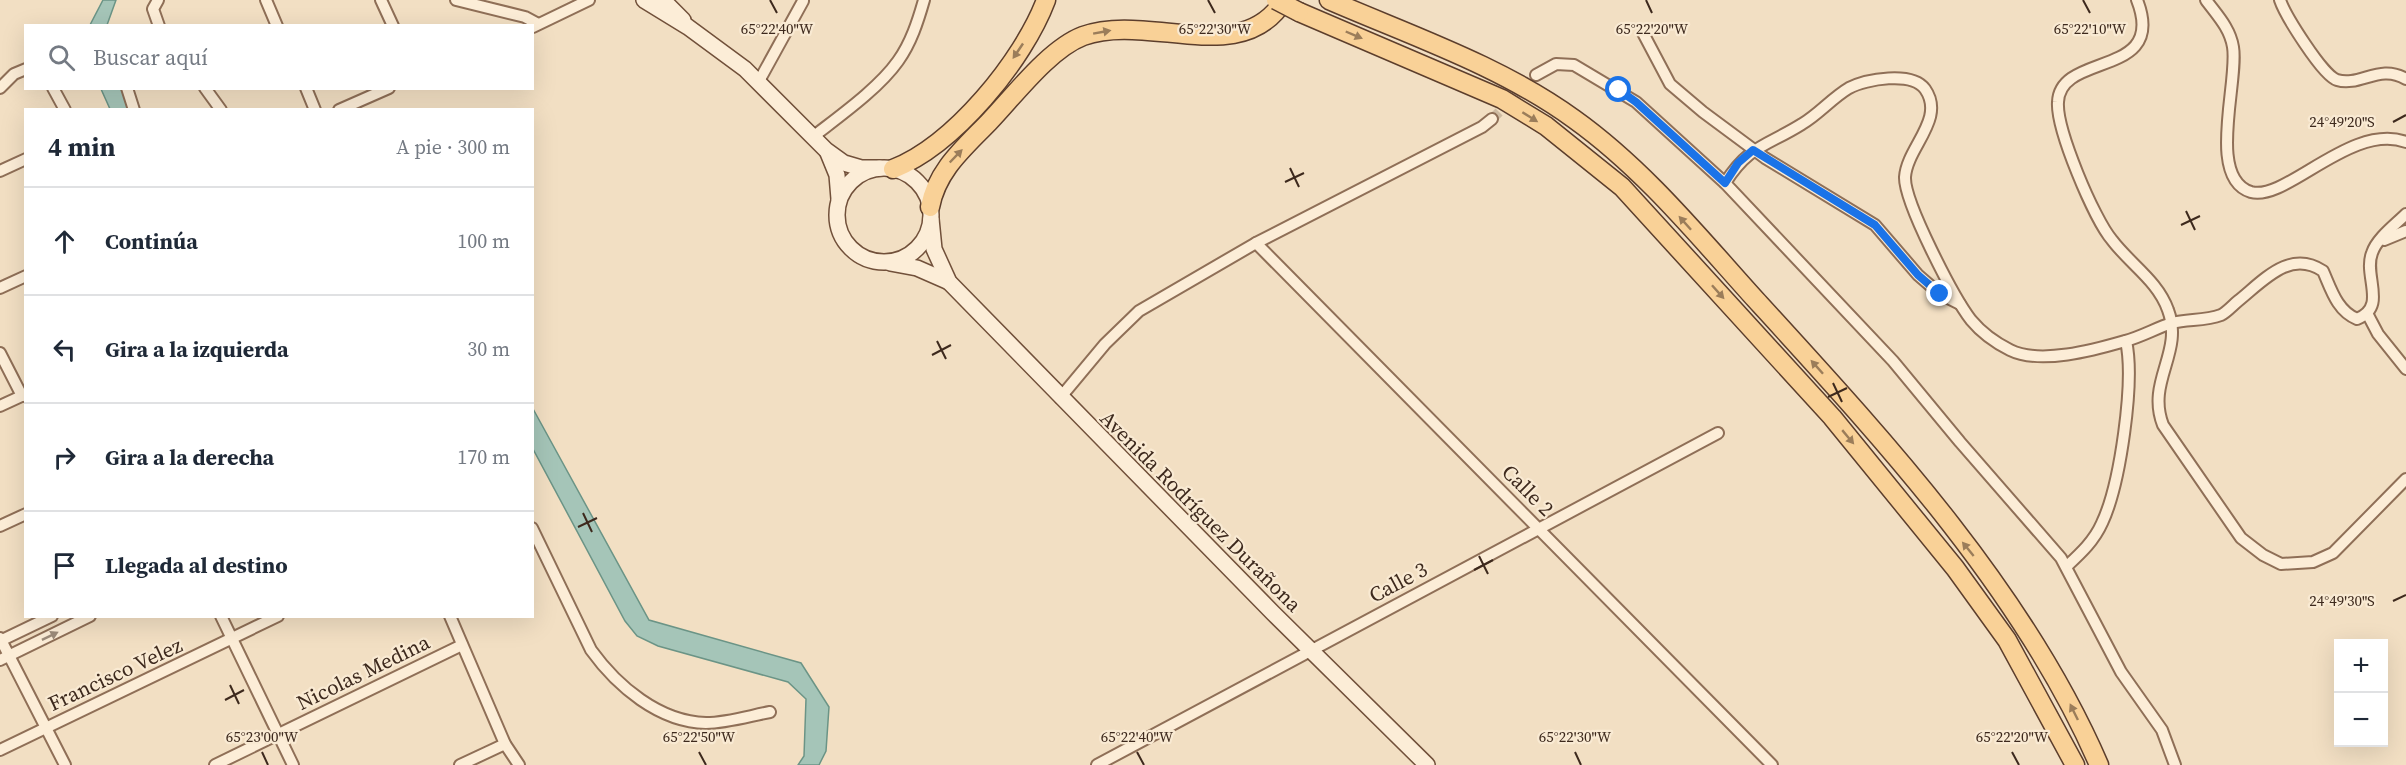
<!DOCTYPE html>
<html lang="es">
<meta charset="utf-8">
<style>
body{margin:0;font-family:"Source Serif 4",serif;background:#f2f2f3;color:#1f2937}
.controls{position:absolute;right:18px;bottom:18px;display:grid;overflow:hidden;border-radius:0px;box-shadow:0 6px 24px #0002}
.controls button{width:54px;height:54px;display:grid;place-items:center;padding:0;border:0;border-bottom:2px solid #e0e1e3;background:#fff;color:#1f2937;font:30px sans-serif}
.stop{position:absolute;width:18px;height:18px;margin:-14px;border:4px solid #1a73e8;border-radius:50%;background:#fff}
.stop.end{background:#1a73e8;border-color:#fff;box-shadow:0 2px 6px #0008}
.list{margin:0;padding:0;list-style:none}
h2{display:flex;justify-content:space-between;align-items:center;height:78px;margin:0;padding:0 24px;font-size:26px}
h2 small{font-size:20px;font-weight:400;color:#747a83}
.list li{display:grid;grid-template-columns:39px 1fr auto;gap:18px;align-items:center;box-sizing:border-box;height:108px;padding:0 24px;border-top:2px solid #e0e1e3}
.list b{display:block;font-size:22px;white-space:nowrap}
.list em{font-size:20px;font-style:normal;color:#747a83}
.icon{flex:none;width:33px;height:33px;fill:none;stroke:currentColor;stroke-width:2;stroke-linecap:round;stroke-linejoin:round}
.map{position:relative;flex:none;width:2406px;height:765px;overflow:hidden}
.search{position:absolute;background:#fff;box-shadow:0 6px 24px #0002;left:24px;top:24px;width:510px;height:66px;display:flex;align-items:center;gap:15px;box-sizing:border-box;padding:0 21px;border-radius:0px;color:#747a83;font-size:22px}
.panel{position:absolute;background:#fff;box-shadow:0 6px 24px #0002;left:24px;top:108px;width:510px;height:510px;border-radius:0px}
.map>svg:first-child{display:block}
</style>
<div class="map">
<svg width="2406" height="765" viewBox="0 0 2406 765">
<rect width="100%" height="100%" fill="#f2dfc3"/>
<g fill="#a5c5b8" stroke="#6b9486" stroke-width="1.5">
<polygon points="103,0 116,0 107,25 90,25"/>
<polygon points="101,89 121,89 131,109 110,109"/>
<polygon points="532,407 649,620 801,663 829,707 826,751 819,765 798,765 804,756 806,699 788,682 658,646 637,636 625,621 533,449"/>
</g>
<g fill="none" stroke-linecap="round" stroke-linejoin="round">
<polyline stroke="#cebba2" stroke-width="10" stroke-dasharray="10 5" stroke-linecap="butt" points="1492,119 1536,75"/>
<g stroke="#8f6f57" stroke-width="14">
<g id="street">
<polyline points="158,0 153,9 159,26"/>
<polyline points="266,0 277,26"/>
<polyline points="381,0 393,26"/>
<polyline points="456,0 525,17 538,24"/>
<path d="M 2137,0 C 2168,79 2060,51 2058,102 C 2056,129 2094,219 2112,240 C 2130,264 2158,281 2168,310 C 2184,353 2146,381 2163,425 L 2241,538 L 2263,555 L 2281,564 L 2313,562 L 2333,553 L 2406,479"/>
<path d="M 2206,0 C 2217,15 2230,28 2233,47 C 2239,81 2206,178 2251,192 C 2286,202 2351,122 2406,142"/>
<path d="M 2280,0 C 2285,15 2323,76 2337,80 C 2360,87 2380,63 2406,79"/>
<polyline points="533,27 589,0"/>
<polyline points="1643,33 1670,84 1703,112 1765,158 1875,225 1918,275 1940,294 1960,304"/>
<polyline points="1536,75 1556,64 1574,65 1636,102 1725,183 1893,361 1960,442 2061,558 2121,672 2162,730 2175,765"/>
<polyline points="759,81 803,1"/>
<polyline points="0,88 14,74 26,69"/>
<polyline points="53,88 65,110"/>
<polyline points="127,88 134,110"/>
<polyline points="205,88 221,110"/>
<polyline points="306,88 315,110"/>
<polyline points="339,110 389,88"/>
<path d="M 814,136 C 841,115 879,88 898,61 C 911,43 918,21 924,0"/>
<polyline points="0,171 26,159"/>
<path d="M 1725,183 C 1749,145 1767,146 1802,124 C 1819,114 1832,98 1849,88 C 1866,79 1912,71 1925,89 C 1946,119 1907,147 1905,177 C 1904,202 1954,298 1971,320 C 1981,332 1996,343 2010,350 C 2040,365 2094,350 2125,341 C 2141,337 2156,328 2172,323 C 2188,319 2205,321 2221,315 C 2227,312 2233,305 2238,301 C 2264,280 2290,249 2323,271 C 2331,289 2337,311 2357,319 C 2388,307 2363,276 2372,253 C 2377,238 2395,225 2406,214"/>
<polyline points="2384,240 2406,231"/>
<polyline points="1256,243 1772,765"/>
<polyline points="0,288 26,276"/>
<polyline points="2368,315 2378,334 2406,369"/>
<polyline points="0,353 22,396"/>
<polyline points="1060,398 1105,344 1139,311 1256,243 1482,127 1492,119"/>
<polyline points="0,406 26,394"/>
<polyline points="0,526 26,514"/>
<path d="M 532,528 L 591,650 C 617,686 659,722 706,723 C 727,723 749,716 770,712"/>
<path d="M 2067,566 C 2081,553 2094,541 2102,523 C 2120,485 2135,382 2126,341"/>
<polyline points="221,616 293,765"/>
<polyline points="450,616 505,744 519,765"/>
<polyline points="0,638 65,765"/>
<polyline points="0,641 52,616"/>
<polyline points="0,660 90,616"/>
<polyline points="0,750 278,616"/>
<polyline points="215,765 462,645"/>
<polyline points="460,765 505,744"/>
<polyline points="1097,765 1718,433"/>
</g>
</g>
<g stroke="#71503a" stroke-width="18">
<g id="secondary">
<polyline points="644,0 688,27 745,69 826,150 844,163 861,168 880,168"/>
<polyline points="663,0 683,20"/>
<polyline points="828,153 837,175 839,199"/>
<circle cx="884" cy="215" r="47"/>
<polyline points="931,219 934,249 949,282 1273,613 1427,765"/>
<polyline points="890,263 917,268 949,282"/>
</g>
</g>
<g stroke="#5c3e2c" stroke-width="21">
<g id="primary">
<path d="M 1329,0 C 1412,36 1501,66 1574,119 C 1644,169 1699,237 1756,300 C 1883,439 2024,591 2099,765"/>
<polyline points="1299,12 1502,99 1546,126 1622,187 1832,417 1955,568 2007,640 2075,765"/>
<path d="M 893,169 C 954,145 1023,61 1046,0"/>
<path d="M 930,207 C 937,170 964,148 989,122 C 1014,96 1049,49 1083,36 C 1148,12 1242,69 1284,0"/>
</g>
</g>
<use href="#street" stroke="#fcedd7" stroke-width="10"/>
<use href="#secondary" stroke="#fcedd7" stroke-width="15"/>
<use href="#primary" stroke="#f9d197" stroke-width="18"/>
<g stroke="#5c3e2c" stroke-width="21" stroke-linecap="butt">
<polyline id="primary-bridge" points="1276,0 1299,12"/>
</g>
<use href="#primary-bridge" stroke="#f9d197" stroke-width="18"/>
</g>
<defs><path id="oneway-solid" d="M-6-.8H1V-3.2L6.5 0L1 3.2V.8H-6Z" transform="scale(1.5)"/></defs>
<g fill="#9b7d5a">
<use href="#oneway-solid" transform="translate(1102 32) rotate(-10)"/>
<use href="#oneway-solid" transform="translate(1354 35) rotate(23)"/>
<use href="#oneway-solid" transform="translate(1018 51) rotate(124)"/>
<use href="#oneway-solid" transform="translate(1530 117) rotate(32)"/>
<use href="#oneway-solid" transform="translate(956 156) rotate(-46)"/>
<use href="#oneway-solid" transform="translate(1685 223) rotate(-132)"/>
<use href="#oneway-solid" transform="translate(1718 292) rotate(48)"/>
<use href="#oneway-solid" transform="translate(1817 367) rotate(-132)"/>
<use href="#oneway-solid" transform="translate(1848 437) rotate(50)"/>
<use href="#oneway-solid" transform="translate(1968 549) rotate(-129)"/>
<use href="#oneway-solid" transform="translate(2074 712) rotate(-116)"/>
</g>
<use fill="#9c8b7a" href="#oneway-solid" transform="translate(50 636) rotate(-26)"/>
<g fill="none" stroke-linecap="round" stroke-linejoin="round">
<polyline stroke="#1a73e8" stroke-width="8" points="1619,90 1636,102 1725,183 1738,163 1753,150 1875,225 1918,275 1940,294"/>
</g>
<path fill="none" stroke="#3d291d" stroke-width="2" d="M 770,0 L 777,13M 1208,0 L 1215,13M 1646,0 L 1652,13M 2083,0 L 2090,13M 2393,122 L 2406,115M 1290,168 L 1299,187M 1285,182 L 1304,173M 2186,211 L 2195,230M 2181,225 L 2200,216M 937,341 L 946,359M 932,355 L 951,345M 1833,383 L 1842,402M 1828,397 L 1847,388M 583,513 L 592,532M 578,527 L 597,518M 1479,556 L 1488,574M 1474,570 L 1493,560M 2393,601 L 2406,595M 230,685 L 239,704M 225,700 L 244,690M 262,752 L 268,765M 699,752 L 706,765M 1137,752 L 1144,765M 1575,752 L 1581,765M 2012,752 L 2019,765"/>
<g text-anchor="middle" dominant-baseline="central" stroke-width="4.5" stroke-linejoin="round" paint-order="stroke">
<g font-size="21" fill="#3d291d" stroke="#f9ead3">
<text transform="translate(1528 490) rotate(45)">Calle 2</text>
<text transform="translate(1201 511) rotate(45)">Avenida Rodríguez Durañona</text>
<text transform="translate(1398 582) rotate(-28)">Calle 3</text>
<text transform="translate(363 672) rotate(-26)">Nicolas Medina</text>
<text transform="translate(115 674) rotate(-25)">Francisco Velez</text>
</g>
</g>
<g font-size="15" text-anchor="middle" fill="#3d291d" stroke="#f9ead3" stroke-width="4.5" stroke-linejoin="round" paint-order="stroke">
<text x="777" y="34">65°22'40"W</text>
<text x="1215" y="34">65°22'30"W</text>
<text x="1652" y="34">65°22'20"W</text>
<text x="2090" y="34">65°22'10"W</text>
<text x="2342" y="127">24°49'20"S</text>
<text x="2342" y="606">24°49'30"S</text>
<text x="262" y="742">65°23'00"W</text>
<text x="699" y="742">65°22'50"W</text>
<text x="1137" y="742">65°22'40"W</text>
<text x="1575" y="742">65°22'30"W</text>
<text x="2012" y="742">65°22'20"W</text>
</g>
</svg>
<div class="controls">
<button>+</button>
<button>−</button>
</div>
<div class="stop" style="left:1619px;top:90px"></div>
<div class="stop end" style="left:1940px;top:294px"></div>
<div class="search"><svg class="icon" aria-label="search" viewBox="0 0 24 24"><circle cx="10" cy="10" r="6"/><path d="M15 15l6 6"/></svg>Buscar aquí</div>
<section class="panel">
<h2>4 min<small>A pie · 300 m</small></h2>
<ul class="list">
<li><svg class="icon" aria-label="ahead" viewBox="0 0 24 24"><path d="M12 20V5M6 11l6-6 6 6"/></svg><div><b>Continúa</b></div><em>100 m</em></li>
<li><svg class="icon" aria-label="left" viewBox="0 0 24 24"><path d="M17 20v-9H6M10 6l-5 5 5 5"/></svg><div><b>Gira a la izquierda</b></div><em>30 m</em></li>
<li><svg class="icon" aria-label="right" viewBox="0 0 24 24"><path d="M7 20v-9h11M14 6l5 5-5 5"/></svg><div><b>Gira a la derecha</b></div><em>170 m</em></li>
<li><svg class="icon" aria-label="arrive" viewBox="0 0 24 24"><path d="M6 21V4h12l-3 4 3 4H6"/></svg><div><b>Llegada al destino</b></div></li>
</ul>
</section>
</div>
